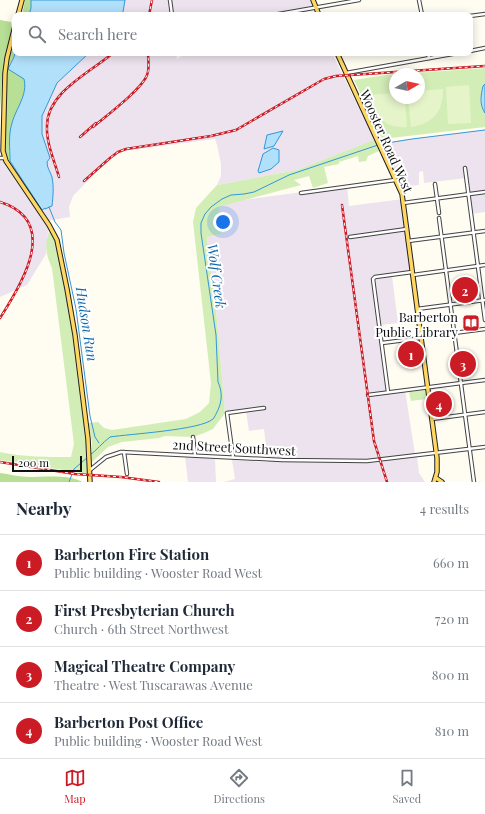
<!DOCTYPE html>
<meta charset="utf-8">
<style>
body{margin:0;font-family:"Playfair Display",serif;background:#f6f6f7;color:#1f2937}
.compass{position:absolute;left:389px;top:68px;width:36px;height:36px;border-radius:50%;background:#fff;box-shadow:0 2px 10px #0003;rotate:81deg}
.scale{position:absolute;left:12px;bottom:10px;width:70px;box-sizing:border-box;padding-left:4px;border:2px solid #0f0f0f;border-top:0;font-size:11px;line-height:14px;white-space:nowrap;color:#0f0f0f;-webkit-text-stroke:3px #fff;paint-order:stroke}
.you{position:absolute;left:223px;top:222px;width:14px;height:14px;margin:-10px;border:3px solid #fff;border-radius:50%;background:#1a73e8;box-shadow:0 0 0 6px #1a73e833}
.badge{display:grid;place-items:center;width:26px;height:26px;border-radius:50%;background:#cb1b25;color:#fff;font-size:13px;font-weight:700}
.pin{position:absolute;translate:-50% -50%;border:2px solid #fff;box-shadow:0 1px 4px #0006}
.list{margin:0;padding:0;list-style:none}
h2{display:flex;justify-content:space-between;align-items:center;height:52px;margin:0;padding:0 16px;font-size:17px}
h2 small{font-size:13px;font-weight:400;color:#747a83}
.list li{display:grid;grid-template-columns:26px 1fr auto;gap:12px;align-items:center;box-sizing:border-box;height:56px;padding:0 16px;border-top:1px solid #e0e1e3}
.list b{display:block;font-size:15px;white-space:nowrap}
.list p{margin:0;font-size:13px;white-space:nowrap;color:#747a83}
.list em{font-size:13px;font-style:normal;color:#747a83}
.icon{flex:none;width:22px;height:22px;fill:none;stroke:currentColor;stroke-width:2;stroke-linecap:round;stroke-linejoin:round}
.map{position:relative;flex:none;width:485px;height:482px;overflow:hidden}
.search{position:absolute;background:#fff;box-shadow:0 2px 10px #0003;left:12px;right:12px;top:12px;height:44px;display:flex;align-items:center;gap:10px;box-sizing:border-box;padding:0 14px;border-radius:8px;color:#747a83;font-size:15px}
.sheet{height:276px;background:#fff}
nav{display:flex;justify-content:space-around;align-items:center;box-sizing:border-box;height:56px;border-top:1px solid #e0e1e3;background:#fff;font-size:11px;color:#747a83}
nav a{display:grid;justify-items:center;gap:2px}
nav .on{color:#cb1b25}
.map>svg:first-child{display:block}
</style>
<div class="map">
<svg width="485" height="482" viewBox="0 0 485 482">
<rect width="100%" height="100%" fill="#fffcf1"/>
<g fill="#ede3ee">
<polygon points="125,0 169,0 171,15 120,15 123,12"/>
<polygon points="170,0 313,0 316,8 273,15 172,15"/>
<polygon points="89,53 176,53 177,59 186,53 332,53 375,140 297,170 217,185 221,176 221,164 217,145 215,139 124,151 111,157 73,196 69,207 70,217 47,221 51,227 48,232 46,254 27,285 0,297 0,158 5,158 12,169 47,166 47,162 50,158 42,134 42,116 57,83"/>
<polygon points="485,130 485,212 471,214 467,178 424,183 423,171 419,172 419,185 399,187 380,145 387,142"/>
<polygon points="347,186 349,206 403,199 412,272 375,277 373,279 374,296 387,392 405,390 415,454 379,460 379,462 417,456 419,473 425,482 224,482 235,479 232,460 268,462 264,429 249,431 246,411 225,413 217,320 207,236 221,234 218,207 243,200"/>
<polygon points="392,276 398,323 381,325 375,279"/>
<polygon points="185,457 215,459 216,482 188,482"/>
</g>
<g fill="#d3edb7" fill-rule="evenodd">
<path d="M 485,68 L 485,127 L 382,139 L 354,80 L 385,75 ZM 395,74 L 419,74 L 419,98 L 395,98 Z"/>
<polygon points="374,140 379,151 368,156 366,161 359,162 358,156 339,162 339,164 324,167 328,183 313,188 309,176 294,180 301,185 219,207 221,234 207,237 217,320 225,413 213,429 204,433 193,437 165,436 159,438 122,442 108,447 92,462 92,442 88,423 98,422 104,428 112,430 186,419 200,412 209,403 211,383 193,222 196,208 217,185 297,170"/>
<path d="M 51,227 L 54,234 L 67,289 L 88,439 L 89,474 L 0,460 L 0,452 C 23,457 47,457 71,457 L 74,444 L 52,268 C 45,253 44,243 51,227 Z"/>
<polygon points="425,390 426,399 411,401 409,392"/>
</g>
<g fill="#b7df95">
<polygon points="25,0 31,0 31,8 29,15 22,15"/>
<polygon points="0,20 11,22 12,28 2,80 0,110"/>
<path d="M 15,39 L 14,57 L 9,67 L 24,79 L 26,85 L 21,104 L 12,122 L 9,152 L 10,161 C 4,155 5,146 4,139 L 8,63 Z"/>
<path d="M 0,473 C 9,474 19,477 29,477 C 43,477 70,474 82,482 L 0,482 Z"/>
</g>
<g fill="#e5f4c9">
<polygon points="469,85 471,123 448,124 446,87"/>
<path d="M 443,89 C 443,112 434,123 411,127 L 408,98 L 419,98 L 419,91 Z"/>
<path d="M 395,93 L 395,98 L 405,98 L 407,127 C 385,129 373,115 370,95 Z"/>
</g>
<g fill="#b1e0fb" stroke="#3297d8">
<polygon points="31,0 125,0 123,12 120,15 29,15 31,8"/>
<path d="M 15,52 L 15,53 L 89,53 L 57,83 L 42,116 L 42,134 L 50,158 L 47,162 C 47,168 50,171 52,177 C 54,187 53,197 52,206 L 45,209 L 45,208 L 42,210 L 10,161 C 10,148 8,136 12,123 C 16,108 28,95 24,79 L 8,69 L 14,57 Z"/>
<path d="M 485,84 L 485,113 C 479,104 481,95 483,86 Z"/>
<polygon points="283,131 274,146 264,149 267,135"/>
<polygon points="273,148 279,150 279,162 271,169 259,173 258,171 263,154"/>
</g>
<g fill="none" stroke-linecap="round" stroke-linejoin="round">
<g stroke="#3297d8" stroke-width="1">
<polyline points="381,144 412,139 485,130"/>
<polyline points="49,207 55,222 61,230 64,253 76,309 90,416 95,437 99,443"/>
<path d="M 90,455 C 97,450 102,443 110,437 C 129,434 201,430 213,419 C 214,418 215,416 216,414 C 222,403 223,393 218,382 L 216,335 L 201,233 L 201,223 L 205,214 L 211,207 L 222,199 L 231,195 L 244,194 L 254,192 L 289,175 L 378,145"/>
<polyline points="69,482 74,469 88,457"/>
</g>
<g stroke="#424242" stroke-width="4.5">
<g id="minor">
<polyline points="170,0 172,15"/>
<polyline points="419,0 422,15"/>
<polyline points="273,15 359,0"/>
<polyline points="470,16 485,14"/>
<polyline points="470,51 485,48"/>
<polyline points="428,53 429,58"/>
<polyline points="346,73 458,53"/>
<polyline points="0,158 5,158"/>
<polyline points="465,168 485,320"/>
<polyline points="435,184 439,213"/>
<polyline points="301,193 395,180"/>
<polyline points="403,203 485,192"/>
<polyline points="439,218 474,482"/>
<polyline points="350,237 407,229"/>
<polyline points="408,241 485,231"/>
<polyline points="413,275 485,265"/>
<polyline points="417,309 485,300"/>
<polyline points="454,333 485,329"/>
<polyline points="382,343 421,338"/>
<polyline points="388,392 373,279 375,277 412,272"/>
<polyline points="368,395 485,380"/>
<polyline points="432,419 485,412"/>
<polyline points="193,437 195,455"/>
<polyline points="124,452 127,474"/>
<polyline points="233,457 227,413 264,408"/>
<polyline points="90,470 106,457 121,452 282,460 367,461 485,447"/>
</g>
</g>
<g stroke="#202020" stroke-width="5.5">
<g id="major">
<polyline points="313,0 319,15"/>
<polyline points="18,15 22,0"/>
<polyline points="15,26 7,58 5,73 3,151 6,161 49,225 57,240 67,289 75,335 88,439 90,482"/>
<polyline points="337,53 402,194 437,458 437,472 434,482"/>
<polyline points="436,478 442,482"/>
</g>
</g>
<use href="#minor" stroke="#fff" stroke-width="2.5"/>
<use href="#major" stroke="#ffd761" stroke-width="3.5"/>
<g stroke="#cb1b25" stroke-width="2.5">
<g id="rail">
<polyline points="149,15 152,0"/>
<path d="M 93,127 C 106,116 142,89 147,75 C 150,68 148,60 148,53"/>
<polyline points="80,137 96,123"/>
<path d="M 59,177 C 54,160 46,142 47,126 C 47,92 91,72 113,53"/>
<polyline points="84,181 110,158 118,152 126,149 211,136 236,130 324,79 336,76 485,66"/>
<path d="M 0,202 C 61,221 22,284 0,318"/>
<polyline points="342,205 374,441 387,482"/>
<polyline points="0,462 75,474 121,477 159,482"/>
</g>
</g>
<use href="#rail" stroke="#fff" stroke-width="1" stroke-dasharray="3" stroke-linecap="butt"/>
</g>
<defs>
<g id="library-square" transform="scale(0.9)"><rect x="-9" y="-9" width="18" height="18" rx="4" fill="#cb1b25" stroke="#fff"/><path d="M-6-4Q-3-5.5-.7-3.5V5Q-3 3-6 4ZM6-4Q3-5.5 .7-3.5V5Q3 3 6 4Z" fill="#fff"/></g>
</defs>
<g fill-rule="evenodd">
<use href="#library-square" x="471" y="323"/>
</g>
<g text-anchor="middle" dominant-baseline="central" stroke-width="4" stroke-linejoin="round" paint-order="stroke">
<g font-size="13" fill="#0f0f0f" stroke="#fff">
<text transform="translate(387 141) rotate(66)">Wooster Road West</text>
<text transform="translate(234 447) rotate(3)">2nd Street Southwest</text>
</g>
<g font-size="13" fill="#0f0f0f" stroke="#fff" text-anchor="end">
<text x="458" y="316">Barberton<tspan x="458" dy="15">Public Library</tspan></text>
</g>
<g font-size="14" font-style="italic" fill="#0d68ab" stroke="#fff">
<text transform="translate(217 276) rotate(82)">Wolf Creek</text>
<text transform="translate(87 324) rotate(81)">Hudson Run</text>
</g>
</g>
</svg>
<svg class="compass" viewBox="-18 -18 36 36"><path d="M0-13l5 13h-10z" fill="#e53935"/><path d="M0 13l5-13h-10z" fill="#747a83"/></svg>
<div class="scale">200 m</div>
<div class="you"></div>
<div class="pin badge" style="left:411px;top:354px">1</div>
<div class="pin badge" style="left:465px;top:290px">2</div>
<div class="pin badge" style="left:463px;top:364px">3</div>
<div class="pin badge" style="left:439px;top:404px">4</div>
<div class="search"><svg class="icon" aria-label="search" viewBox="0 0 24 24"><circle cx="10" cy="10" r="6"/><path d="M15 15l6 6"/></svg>Search here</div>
</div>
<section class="sheet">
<h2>Nearby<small>4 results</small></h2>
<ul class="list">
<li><span class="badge">1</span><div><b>Barberton Fire Station</b><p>Public building · Wooster Road West</p></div><em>660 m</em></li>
<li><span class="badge">2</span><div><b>First Presbyterian Church</b><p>Church · 6th Street Northwest</p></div><em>720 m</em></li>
<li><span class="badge">3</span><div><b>Magical Theatre Company</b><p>Theatre · West Tuscarawas Avenue</p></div><em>800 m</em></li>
<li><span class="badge">4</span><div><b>Barberton Post Office</b><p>Public building · Wooster Road West</p></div><em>810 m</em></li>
</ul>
</section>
<nav>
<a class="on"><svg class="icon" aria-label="map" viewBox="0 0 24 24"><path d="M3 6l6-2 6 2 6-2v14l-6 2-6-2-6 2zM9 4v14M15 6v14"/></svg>Map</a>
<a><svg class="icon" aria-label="directions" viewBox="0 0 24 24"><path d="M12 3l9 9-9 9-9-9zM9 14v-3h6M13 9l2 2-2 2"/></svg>Directions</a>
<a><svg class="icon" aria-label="saved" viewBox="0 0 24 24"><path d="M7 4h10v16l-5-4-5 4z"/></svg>Saved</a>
</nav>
